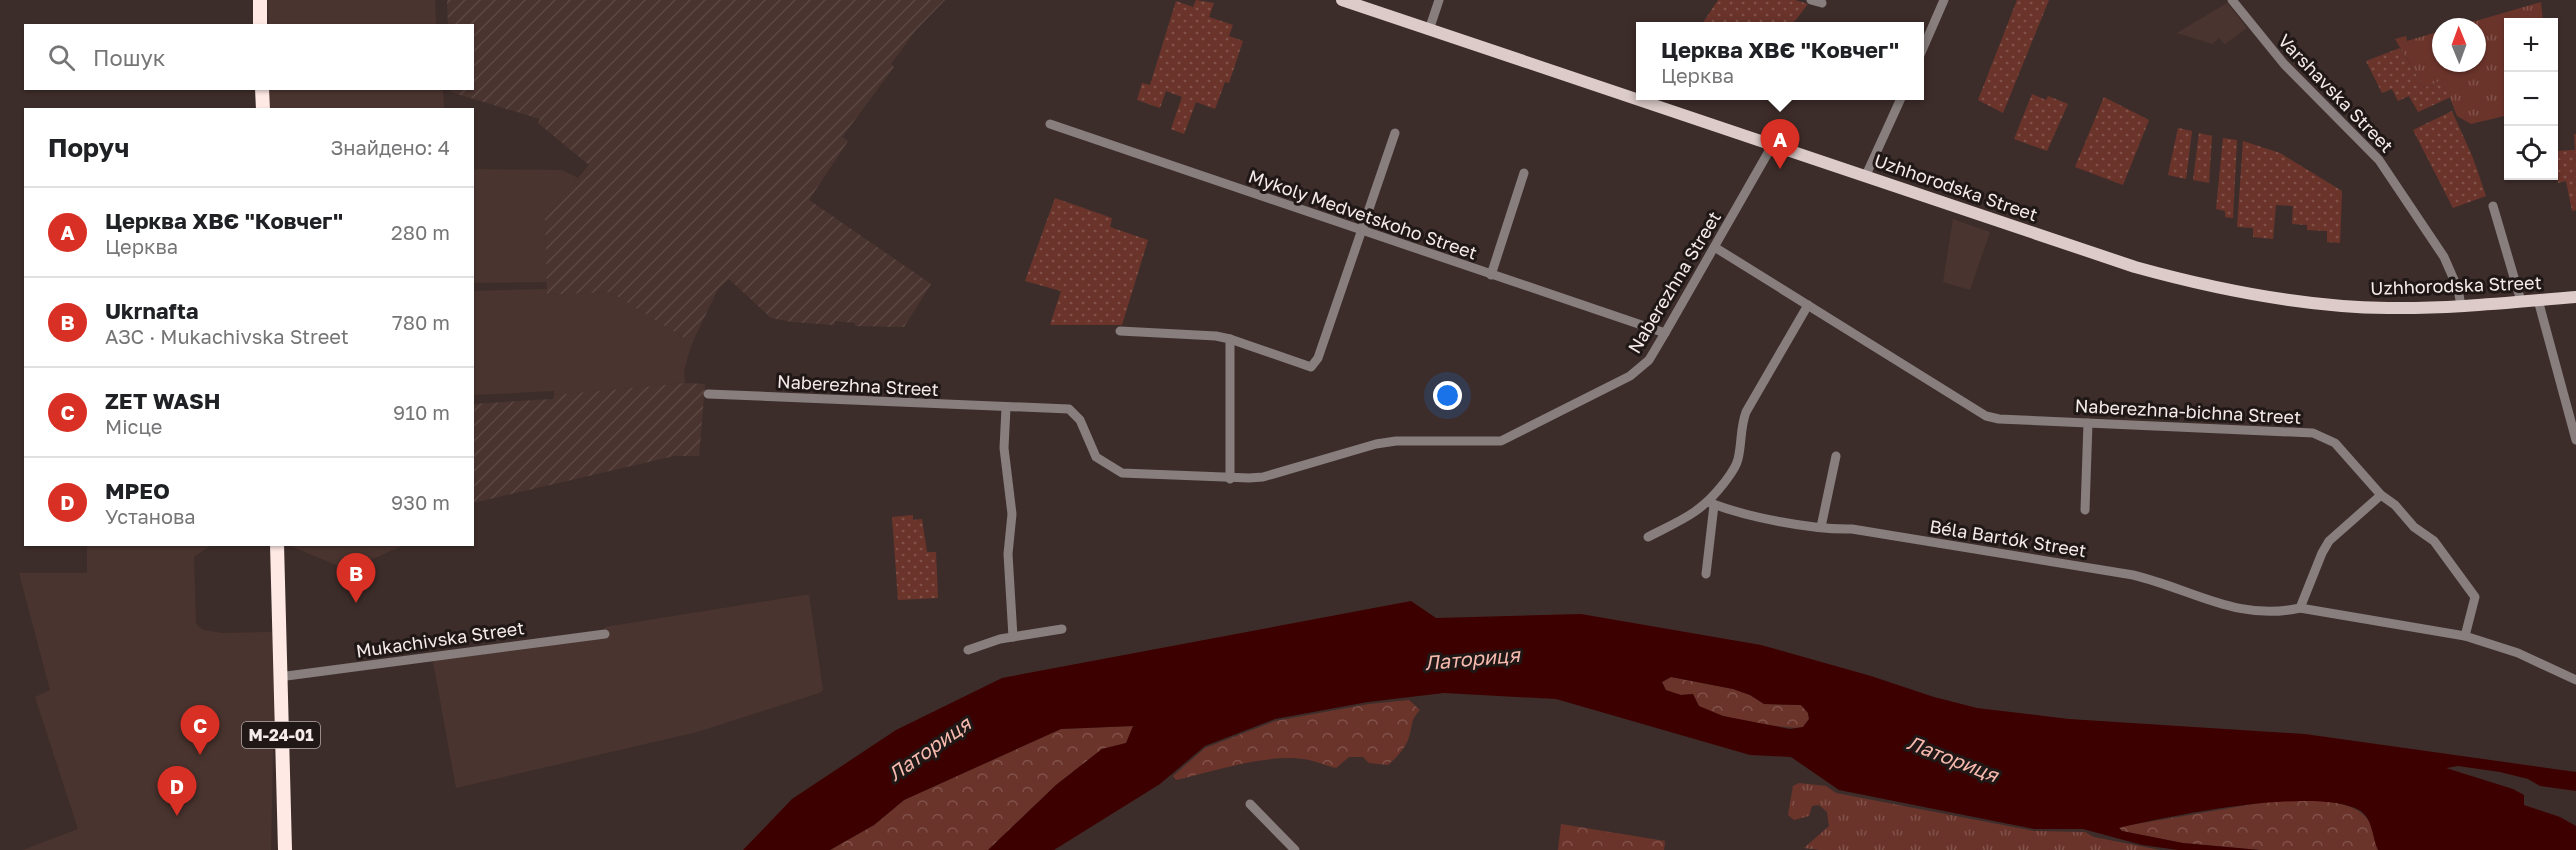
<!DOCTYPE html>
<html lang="uk">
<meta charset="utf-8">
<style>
body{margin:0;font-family:"Golos Text",sans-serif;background:#f6f6f6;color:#202124}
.controls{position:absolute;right:18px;top:18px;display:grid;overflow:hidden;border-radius:0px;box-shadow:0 2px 4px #0004}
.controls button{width:54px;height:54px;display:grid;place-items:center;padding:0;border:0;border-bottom:2px solid #e0e0e0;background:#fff;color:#202124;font:30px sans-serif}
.compass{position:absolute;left:2432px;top:18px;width:54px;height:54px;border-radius:50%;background:#fff;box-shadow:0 2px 4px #0004;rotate:359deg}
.you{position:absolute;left:1448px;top:396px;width:21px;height:21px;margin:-15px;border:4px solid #fff;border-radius:50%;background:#1a73e8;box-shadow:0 0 0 9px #1a73e833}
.badge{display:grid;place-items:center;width:39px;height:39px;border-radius:50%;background:#d93025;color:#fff;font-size:20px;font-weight:700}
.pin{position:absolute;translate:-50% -50px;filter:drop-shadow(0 2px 3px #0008)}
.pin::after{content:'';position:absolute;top:32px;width:21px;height:18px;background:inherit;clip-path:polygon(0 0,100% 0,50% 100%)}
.popup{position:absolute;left:1636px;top:22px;width:288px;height:78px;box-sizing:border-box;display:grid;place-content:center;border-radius:0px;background:#fff;filter:drop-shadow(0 2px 4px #0005);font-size:20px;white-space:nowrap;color:#757577}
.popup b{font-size:22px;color:#202124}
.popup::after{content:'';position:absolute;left:50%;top:100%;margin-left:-12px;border:12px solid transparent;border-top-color:#fff}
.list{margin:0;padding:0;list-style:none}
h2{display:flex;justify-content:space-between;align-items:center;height:78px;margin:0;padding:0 24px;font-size:26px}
h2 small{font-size:20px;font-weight:400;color:#757577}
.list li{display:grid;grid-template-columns:39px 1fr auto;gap:18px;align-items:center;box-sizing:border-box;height:90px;padding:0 24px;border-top:2px solid #e0e0e0}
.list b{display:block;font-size:22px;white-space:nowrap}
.list p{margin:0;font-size:20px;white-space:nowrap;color:#757577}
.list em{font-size:20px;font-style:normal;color:#757577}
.icon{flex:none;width:33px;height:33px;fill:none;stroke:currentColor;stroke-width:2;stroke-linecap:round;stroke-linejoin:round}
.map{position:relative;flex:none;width:2576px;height:850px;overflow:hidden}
.search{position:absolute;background:#fff;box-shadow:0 2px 4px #0004;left:24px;top:24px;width:450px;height:66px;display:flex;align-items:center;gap:15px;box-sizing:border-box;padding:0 21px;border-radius:0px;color:#757577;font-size:22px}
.panel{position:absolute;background:#fff;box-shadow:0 2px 4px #0004;left:24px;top:108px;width:450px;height:438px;border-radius:0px}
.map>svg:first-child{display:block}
</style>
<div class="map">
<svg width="2576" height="850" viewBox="0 0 2576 850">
<defs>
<pattern id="industrial-furrows" width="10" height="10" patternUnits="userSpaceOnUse" patternTransform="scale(1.5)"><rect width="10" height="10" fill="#4a342f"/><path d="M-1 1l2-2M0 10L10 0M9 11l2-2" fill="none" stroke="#5c4843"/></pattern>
<pattern id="grass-tufts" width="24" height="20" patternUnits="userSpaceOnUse" patternTransform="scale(1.5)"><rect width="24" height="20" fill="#6b342b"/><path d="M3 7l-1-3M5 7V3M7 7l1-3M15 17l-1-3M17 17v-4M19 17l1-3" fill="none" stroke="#81524a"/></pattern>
<pattern id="forest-crowns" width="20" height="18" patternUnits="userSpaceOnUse" patternTransform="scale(1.5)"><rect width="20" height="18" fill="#6b342b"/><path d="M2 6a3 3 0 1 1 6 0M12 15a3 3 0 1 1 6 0" fill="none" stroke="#81524a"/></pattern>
<pattern id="park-dots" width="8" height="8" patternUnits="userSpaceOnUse" patternTransform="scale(1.5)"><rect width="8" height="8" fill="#6b342b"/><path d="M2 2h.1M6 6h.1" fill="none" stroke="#81524a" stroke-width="1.8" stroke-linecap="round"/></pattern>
</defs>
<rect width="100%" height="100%" fill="#3d2d2a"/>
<g fill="#4a342f">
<polygon points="268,0 435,0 436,25 269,25"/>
<polygon points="2227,3 2247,28 2225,44 2219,38 2212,44 2177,33"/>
<polygon points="262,89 443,89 444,109 263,109"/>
<polygon points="472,169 562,170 578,178 545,217 547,282 473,283"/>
<polygon points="1953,219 1990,232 1970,290 1943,282"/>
<polygon points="547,289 548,295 610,292 692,343 684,370 685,383 554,395 554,391 473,395 472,291"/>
<polygon points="87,545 211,545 194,557 196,624 203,630 222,633 272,632 274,708 271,850 23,850 78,829 35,697 50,690 19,573 87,573"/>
<polygon points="288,545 404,545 348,570"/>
<polygon points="804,595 809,595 823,690 819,693 697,732 456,788 432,656 605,634 605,627"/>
</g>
<g fill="url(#industrial-furrows)">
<polygon points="447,0 945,0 916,30 891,64 894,67 842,137 848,141 809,200 931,284 904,327 855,326 855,323 835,321 834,325 792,322 771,318 729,279 718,289 692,343 610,292 547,295 545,217 589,165 538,123 540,119 451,92 451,89 472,88 472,26 448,25"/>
<polygon points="685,383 705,384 699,456 674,456 473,503 473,404 553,399 554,395"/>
</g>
<g fill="url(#grass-tufts)">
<polygon points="2541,2 2543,22 2508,22 2508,115 2471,124 2457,116 2443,80 2424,88 2395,39 2406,36 2407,41 2441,31 2441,63 2477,63 2477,27 2455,27"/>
<polygon points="1799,783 1826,786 1836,793 2034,831 2085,832 2094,837 2160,850 1820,850 1804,848 1829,826 1827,812 1819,805 1812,806 1809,816 1794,820 1788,815 1793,786"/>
</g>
<g fill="url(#forest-crowns)">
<path d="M 1671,677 L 1733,689 L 1750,695 L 1764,704 L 1801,705 L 1808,713 L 1809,719 L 1803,727 C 1790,731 1711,716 1700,707 C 1697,704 1695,699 1693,694 L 1681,695 L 1665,690 L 1662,682 Z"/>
<path d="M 1409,700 L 1420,710 C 1410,720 1413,725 1409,737 C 1405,749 1397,757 1388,765 L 1369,763 L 1363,757 L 1349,757 L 1336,768 C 1327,766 1318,762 1309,760 C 1269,752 1216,771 1176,780 L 1173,776 L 1205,748 L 1275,721 L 1369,704 Z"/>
<polygon points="1134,726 1126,743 1102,749 1056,785 988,850 830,850 874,825 904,800 1061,729"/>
<path d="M 2271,801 C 2298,801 2356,795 2370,823 C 2374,831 2374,842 2378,850 L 2260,850 L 2183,843 L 2122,831 L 2119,827 Z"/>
<polygon points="1561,824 1665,841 1664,850 1558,850"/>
</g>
<g fill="url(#park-dots)">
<polygon points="1196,0 1214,3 1209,17 1233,25 1229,36 1243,41 1229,83 1225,82 1215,109 1196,102 1184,134 1171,129 1182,97 1166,91 1160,108 1137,100 1142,83 1150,85 1176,1 1193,7"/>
<polygon points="1718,0 1795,0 1808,4 1791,26 1705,26 1702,24"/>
<polygon points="2017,0 2049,0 2003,113 1978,100"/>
<polygon points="2400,48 2424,88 2443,80 2451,97 2418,112 2409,96 2398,101 2392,89 2382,93 2366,61"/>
<polygon points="2032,94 2046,100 2048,96 2068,104 2047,151 2014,139"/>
<polygon points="2104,97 2149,120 2123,185 2075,167"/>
<polygon points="2452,111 2473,158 2486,196 2453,208 2413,130"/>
<polygon points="2178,128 2192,131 2186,179 2168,175"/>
<polygon points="2199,133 2212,136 2209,183 2193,180"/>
<polygon points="2574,134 2576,134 2576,210 2572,211 2566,181 2558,183 2554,142 2554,151 2575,150"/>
<polygon points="2223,138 2237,140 2233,218 2225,217 2225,211 2216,209"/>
<polygon points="2243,141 2280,153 2342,191 2340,243 2327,242 2327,231 2307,230 2307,225 2292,224 2293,206 2276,205 2273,239 2253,237 2253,228 2237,227"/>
<polygon points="1055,198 1112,218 1110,227 1148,240 1122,325 1050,325 1061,291 1025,281"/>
<polygon points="913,515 913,520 922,519 927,552 936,552 938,598 898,600 892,517"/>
</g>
<path fill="#3d0000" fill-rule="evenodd" d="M 1411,601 L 1436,618 L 1581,614 L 1761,645 L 1871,676 L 1934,697 L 1977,708 L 2069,719 L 2305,734 L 2576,772 L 2576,791 L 2540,786 L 2528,779 L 2500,772 L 2458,766 L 2446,768 L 2513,789 L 2524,795 L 2524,805 L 2560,817 L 2576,826 L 2576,850 L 2378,850 C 2372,837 2373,818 2359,810 C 2316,786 2169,816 2119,828 L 2122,831 L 2183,843 L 2260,850 L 2178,850 L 2142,845 L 2083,829 L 2034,829 L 1839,790 L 1791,757 L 1750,755 L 1556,699 L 1444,693 L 1368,702 L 1275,719 L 1205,746 L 1160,784 L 1054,850 L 988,850 L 1056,785 L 1102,749 L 1126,743 L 1133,726 L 1061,729 L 904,800 L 874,825 L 830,850 L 743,850 L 792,799 L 896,730 L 1002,678 ZM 1671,677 L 1733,689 L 1750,695 L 1764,704 L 1801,705 L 1808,713 L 1809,719 L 1803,727 L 1790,729 L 1723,716 L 1699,706 L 1693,694 L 1681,695 L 1666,690 L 1662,682 Z"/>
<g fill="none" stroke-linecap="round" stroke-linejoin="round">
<g stroke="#877e7d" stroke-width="9">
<polyline points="1811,0 1822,3"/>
<polyline points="2232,0 2284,64 2379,160 2444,257 2458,289 2461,306"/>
<polyline points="1429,30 1439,0"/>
<polyline points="1920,55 1944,0"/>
<polyline points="1050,124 1665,333"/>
<polyline points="1866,175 1902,96"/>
<polyline points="2493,206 2521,301"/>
<polyline points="1716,248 1986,416 1999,419 2313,433 2335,443 2381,495 2395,505 2414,527 2434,541 2475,597 2465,636 2518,653 2576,680"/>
<polyline points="1491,275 1524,173"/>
<polyline points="2538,300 2576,440"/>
<polyline points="1120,331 1216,336 1230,339 1230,479"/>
<polyline points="1230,339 1311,367 1318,358 1395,133"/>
<polyline points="708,394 1069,409 1080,420 1096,457 1122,473 1249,478 1263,477 1376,444 1396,441 1501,441 1630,376 1649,360 1665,333 1773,144"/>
<polyline points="1006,408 1004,448 1012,514 1008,554 1013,637"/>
<path d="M 1708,502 C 1745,517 1812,530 1852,529 L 2133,575 C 2192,589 2237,622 2300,608 L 2322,553 L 2329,541 L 2381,495"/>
<polyline points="2085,510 2088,423"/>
<polyline points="1821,527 1836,456"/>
<path d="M 1648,537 C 1681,520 1700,514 1724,483 C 1730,475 1736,468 1738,459 C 1742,443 1740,428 1746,412 L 1808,305"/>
<polyline points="1706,574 1714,505"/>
<polyline points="2300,608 2465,636"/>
<polyline points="968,650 1000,639 1062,629"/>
<polyline points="279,677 605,634"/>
<polyline points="1250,804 1295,850"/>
</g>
<path stroke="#dccbc8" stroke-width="12" d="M 1342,0 L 2135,267 C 2218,290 2302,307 2388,308 C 2451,309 2514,302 2576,297"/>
<g stroke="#fee9e5" stroke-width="14">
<polyline points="260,0 260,26"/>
<polyline points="262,88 263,110"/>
<polyline points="277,544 285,850"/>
</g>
</g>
<g text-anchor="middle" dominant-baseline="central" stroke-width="6" stroke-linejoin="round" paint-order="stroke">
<rect fill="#1f1816" stroke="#b5aca9" stroke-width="1.5" x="242" y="722" width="78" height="26" rx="4.5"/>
<g font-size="16" font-weight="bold" fill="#f5ebe8">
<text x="281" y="735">М-24-01</text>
</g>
<g font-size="18" fill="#f5ebe8" stroke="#1f1816">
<text transform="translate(2336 93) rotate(46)">Varshavska Street</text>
<text transform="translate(1956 187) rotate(19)">Uzhhorodska Street</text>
<text transform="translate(1363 214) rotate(19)">Mykoly Medvetskoho Street</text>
<text transform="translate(1674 282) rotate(-59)">Naberezhna Street</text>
<text transform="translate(2456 285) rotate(-2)">Uzhhorodska Street</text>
<text transform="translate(858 385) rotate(3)">Naberezhna Street</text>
<text transform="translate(2188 411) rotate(3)">Naberezhna-bichna Street</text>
<text transform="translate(2008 538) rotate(9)">Béla Bartók Street</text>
<text transform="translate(440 639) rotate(-8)">Mukachivska Street</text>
</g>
<g font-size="20" font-style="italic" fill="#f7b9ae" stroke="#1f1816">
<text transform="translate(1472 658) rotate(-5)">Латориця</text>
<text transform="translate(929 748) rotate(-35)">Латориця</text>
<text transform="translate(1953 758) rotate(21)">Латориця</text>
</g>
</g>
</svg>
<div class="controls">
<button>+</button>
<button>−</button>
<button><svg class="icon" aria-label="locate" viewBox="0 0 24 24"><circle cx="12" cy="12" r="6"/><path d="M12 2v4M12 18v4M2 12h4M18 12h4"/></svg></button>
</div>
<svg class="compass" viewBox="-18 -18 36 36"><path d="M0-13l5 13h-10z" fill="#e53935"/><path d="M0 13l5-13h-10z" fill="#757577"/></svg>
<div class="you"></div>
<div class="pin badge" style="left:1780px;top:169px">A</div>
<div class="popup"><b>Церква ХВЄ &quot;Ковчег&quot;</b>Церква</div>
<div class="pin badge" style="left:356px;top:603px">B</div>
<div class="pin badge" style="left:200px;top:755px">C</div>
<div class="pin badge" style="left:177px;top:816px">D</div>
<div class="search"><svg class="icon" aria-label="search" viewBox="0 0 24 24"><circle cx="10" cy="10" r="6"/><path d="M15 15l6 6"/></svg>Пошук</div>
<section class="panel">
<h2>Поруч<small>Знайдено: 4</small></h2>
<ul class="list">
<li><span class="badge">A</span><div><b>Церква ХВЄ &quot;Ковчег&quot;</b><p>Церква</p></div><em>280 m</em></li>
<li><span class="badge">B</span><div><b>Ukrnafta</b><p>АЗС · Mukachivska Street</p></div><em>780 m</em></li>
<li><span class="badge">C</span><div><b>ZET WASH</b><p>Місце</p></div><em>910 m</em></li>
<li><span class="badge">D</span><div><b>МРЕО</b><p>Установа</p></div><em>930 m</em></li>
</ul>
</section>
</div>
